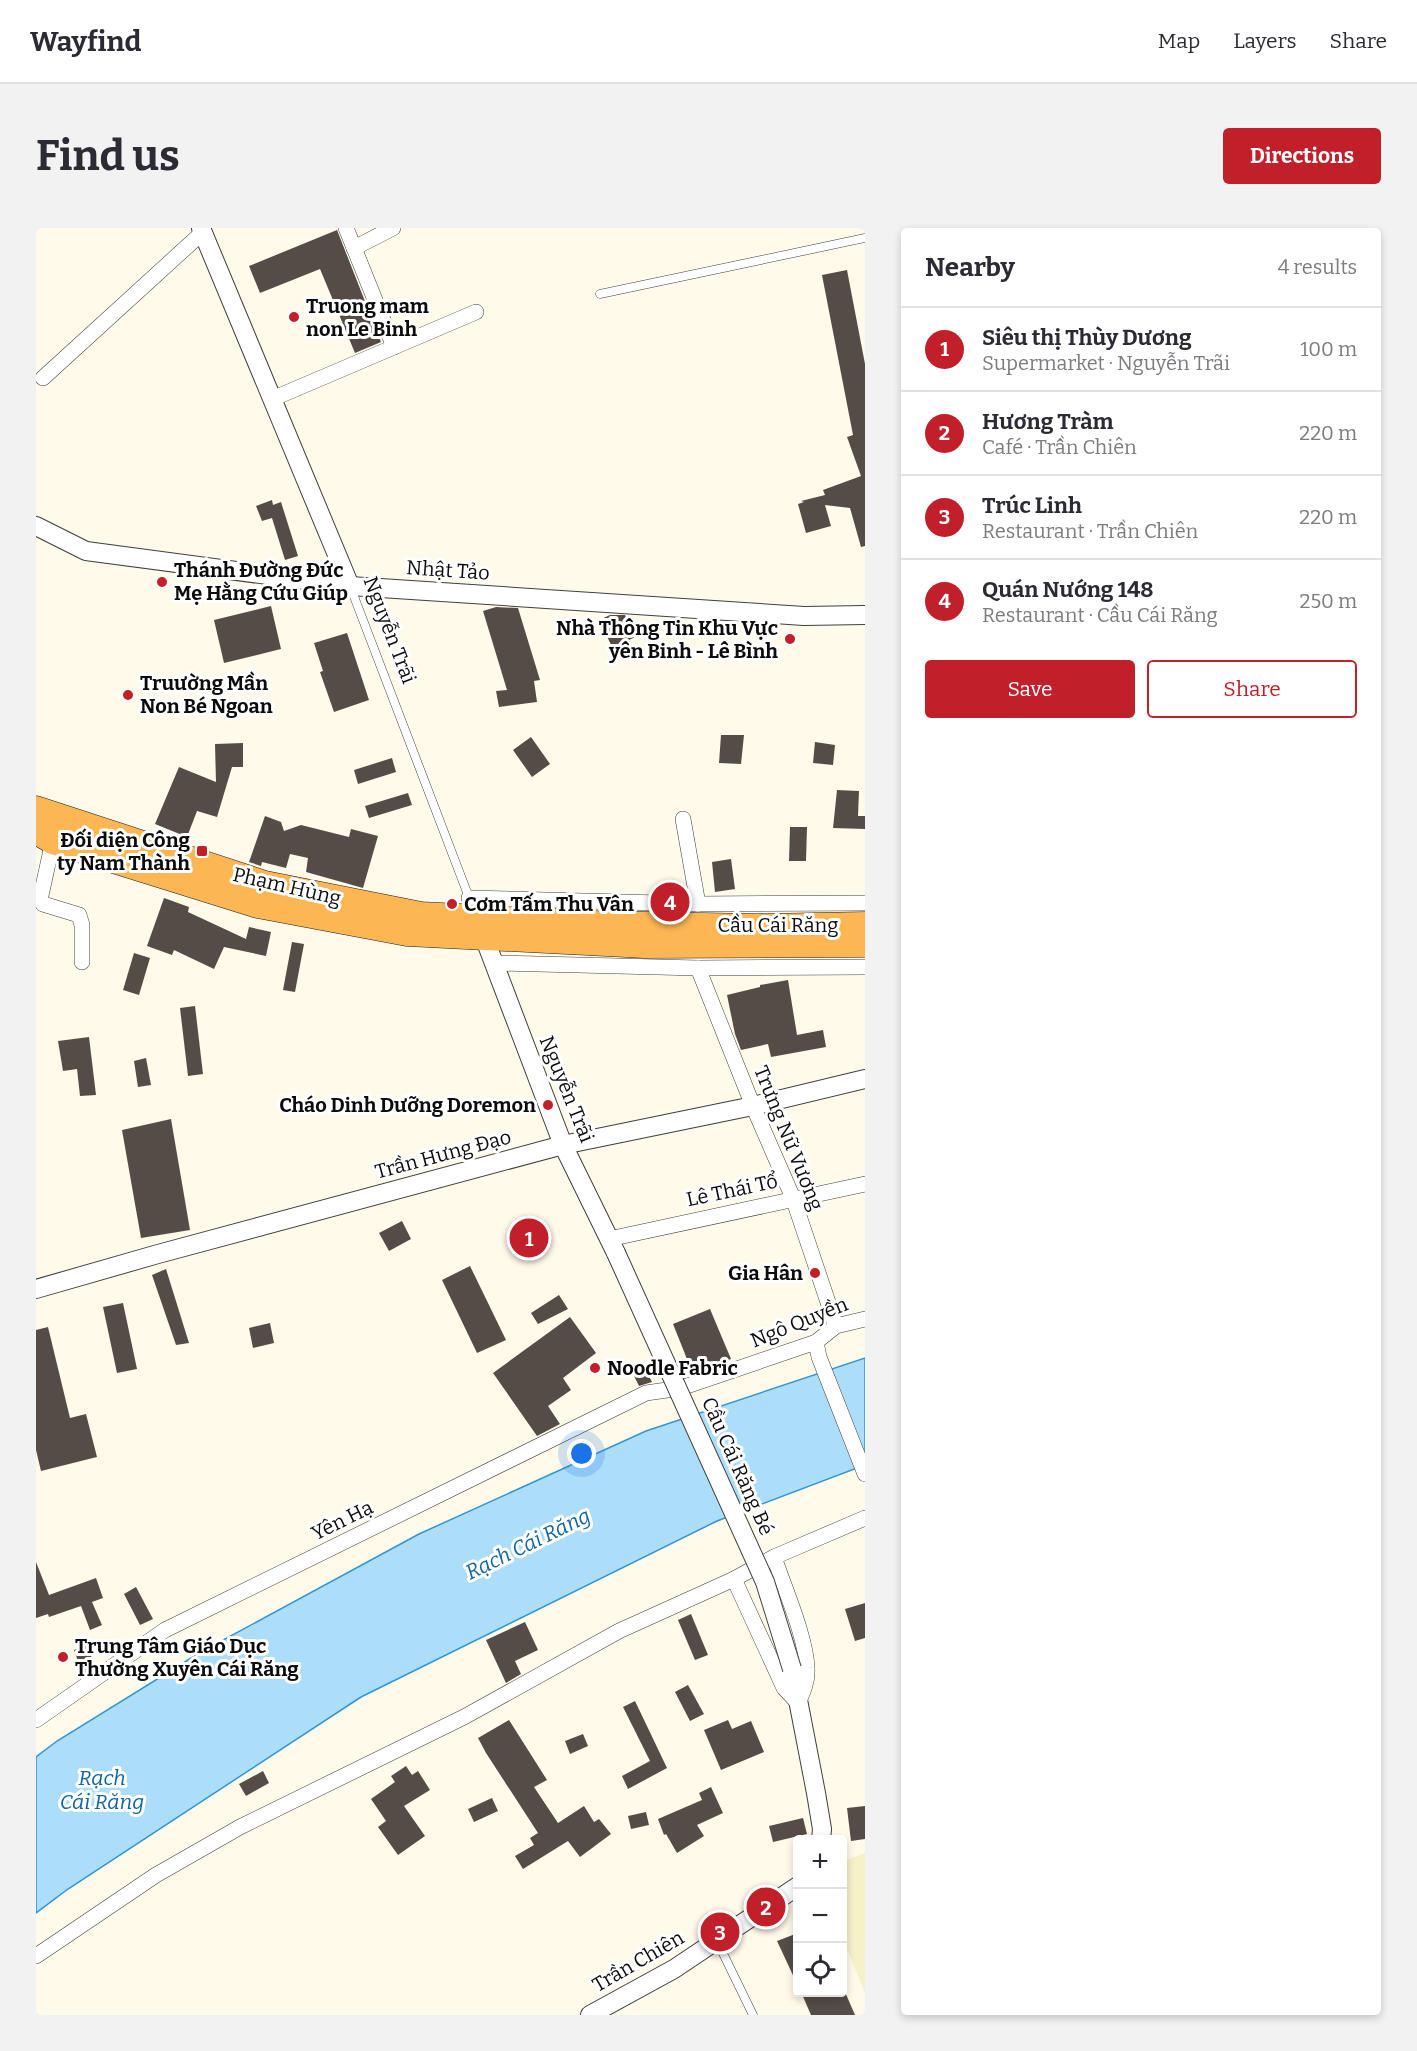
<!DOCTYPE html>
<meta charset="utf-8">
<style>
body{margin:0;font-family:Bitter,serif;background:#f2f2f3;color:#2b2b33}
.controls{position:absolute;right:18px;bottom:18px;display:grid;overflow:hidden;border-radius:6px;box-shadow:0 3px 9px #0003}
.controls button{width:54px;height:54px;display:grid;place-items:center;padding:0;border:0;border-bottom:2px solid #e1e1e2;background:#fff;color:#2b2b33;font:30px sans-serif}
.you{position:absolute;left:546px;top:1226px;width:21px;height:21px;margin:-15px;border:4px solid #fff;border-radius:50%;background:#1a73e8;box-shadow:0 0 0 9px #1a73e833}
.badge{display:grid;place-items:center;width:39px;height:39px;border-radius:50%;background:#c11f2a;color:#fff;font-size:20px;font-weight:700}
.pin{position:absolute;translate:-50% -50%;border:3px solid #fff;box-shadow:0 2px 6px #0006}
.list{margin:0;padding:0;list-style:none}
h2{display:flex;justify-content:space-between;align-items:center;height:78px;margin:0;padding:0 24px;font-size:26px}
h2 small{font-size:20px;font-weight:400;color:#7c7c81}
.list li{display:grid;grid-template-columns:39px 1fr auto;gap:18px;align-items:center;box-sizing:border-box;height:84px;padding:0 24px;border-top:2px solid #e1e1e2}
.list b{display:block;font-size:22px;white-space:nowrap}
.list p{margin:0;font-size:20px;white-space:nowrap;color:#7c7c81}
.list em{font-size:20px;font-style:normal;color:#7c7c81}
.actions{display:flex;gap:12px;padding:18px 24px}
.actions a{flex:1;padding:14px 0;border:2px solid #c11f2a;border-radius:6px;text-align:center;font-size:21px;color:#c11f2a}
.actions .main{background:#c11f2a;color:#fff}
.icon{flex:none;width:33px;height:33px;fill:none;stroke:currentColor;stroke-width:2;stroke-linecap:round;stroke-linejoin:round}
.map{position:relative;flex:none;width:829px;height:1787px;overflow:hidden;border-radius:6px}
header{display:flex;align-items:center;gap:36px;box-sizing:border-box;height:84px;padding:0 30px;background:#fff;border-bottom:2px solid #e1e1e2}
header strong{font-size:28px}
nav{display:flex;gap:33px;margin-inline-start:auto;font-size:21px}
.intro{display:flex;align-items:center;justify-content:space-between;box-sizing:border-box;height:144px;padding:0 36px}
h1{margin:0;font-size:42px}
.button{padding:15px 27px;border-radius:6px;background:#c11f2a;color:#fff;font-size:21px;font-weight:700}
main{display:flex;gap:36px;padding:0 36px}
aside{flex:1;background:#fff;border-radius:6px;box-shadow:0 3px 9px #0003}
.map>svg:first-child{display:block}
</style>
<header>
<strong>Wayfind</strong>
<nav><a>Map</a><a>Layers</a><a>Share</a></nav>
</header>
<div class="intro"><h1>Find us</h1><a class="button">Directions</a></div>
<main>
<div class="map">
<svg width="829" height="1787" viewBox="0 0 829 1787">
<rect width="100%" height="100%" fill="#fffaea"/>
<polygon fill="#f6f1c9" points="829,1625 829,1765 806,1709 807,1633"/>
<polygon fill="#addef9" stroke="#3195d3" stroke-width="1.5" points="829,1130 829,1237 681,1293 325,1469 32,1661 0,1685 0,1529 21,1513 165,1424 383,1306 610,1203"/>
<g fill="#554c48">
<polygon points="301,2 345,114 319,125 284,41 224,65 213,38"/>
<polygon points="811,42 829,136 829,318 825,319 814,280 789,277 795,298 770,305 762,276 768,274 765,273 789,267 787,262 825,248 811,209 817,207 786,47"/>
<polygon points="236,272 237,277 245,274 262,328 249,332 236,290 226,293 220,278"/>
<polygon points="235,378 245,421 188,435 178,392"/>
<polygon points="460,379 482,380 504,452 498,453 501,474 463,479 460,463 471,462 447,383"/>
<polygon points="574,387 589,387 599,409 587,415 592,424 581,429 563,392"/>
<polygon points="311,405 333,472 298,484 284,444 287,443 278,415"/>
<polygon points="685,507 708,507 705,536 683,535"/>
<polygon points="495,509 514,536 496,549 477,522"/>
<polygon points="779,514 799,517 797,537 777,535"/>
<polygon points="207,515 207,539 196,539 181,589 161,583 151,609 119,596 143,539 180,554 179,516"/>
<polygon points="356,530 360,544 322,556 318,542"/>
<polygon points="801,562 823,563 822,588 829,588 829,601 797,600"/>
<polygon points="372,565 376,577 333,590 329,578"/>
<polygon points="229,588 245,594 248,603 265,597 313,609 315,601 342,608 327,660 270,644 272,630 254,626 250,640 226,634 225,638 213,634"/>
<polygon points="754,599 771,599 770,633 753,633"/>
<polygon points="695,631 699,661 679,664 676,634"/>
<polygon points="128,670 153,679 152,684 210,711 213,699 235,704 230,728 188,719 178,741 138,722 136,727 111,718"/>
<polygon points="256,714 268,716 259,764 247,762"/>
<polygon points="98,725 114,730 103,767 87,762"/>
<polygon points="752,752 761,807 787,802 790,819 735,829 732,816 705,822 699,806 691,767 724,759 724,757"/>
<polygon points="159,778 167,846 152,848 144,780"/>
<polygon points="53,809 60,867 44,868 41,841 27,843 22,813"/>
<polygon points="110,830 115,857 102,859 98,833"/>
<polygon points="135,891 154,1002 105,1010 86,902"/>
<polygon points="366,993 375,1011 353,1023 343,1005"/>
<polygon points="434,1038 470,1112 441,1125 406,1052"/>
<polygon points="130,1041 153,1115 140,1117 116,1047"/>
<polygon points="523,1067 532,1081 502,1096 495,1085"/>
<polygon points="87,1075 101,1141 81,1145 67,1079"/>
<polygon points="674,1081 695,1131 657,1146 637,1096"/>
<polygon points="534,1089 560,1125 527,1150 535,1162 512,1178 524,1196 501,1208 457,1145"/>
<polygon points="234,1095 238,1115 217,1120 213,1100"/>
<polygon points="12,1099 34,1190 50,1186 61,1229 5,1243 0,1222 0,1102"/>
<polygon points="606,1135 616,1154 603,1158 594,1140"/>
<polygon points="0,1334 13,1367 60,1350 67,1370 56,1374 66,1397 54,1402 45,1378 13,1389 12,1386 0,1390"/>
<polygon points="100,1359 117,1391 104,1397 88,1366"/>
<polygon points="829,1375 829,1410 819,1413 809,1381"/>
<polygon points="655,1386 672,1427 659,1432 642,1392"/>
<polygon points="489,1394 502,1422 479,1433 485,1446 470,1455 450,1412"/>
<polygon points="51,1417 59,1439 47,1447 38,1422"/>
<polygon points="652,1457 668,1486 654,1493 639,1464"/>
<polygon points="599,1473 631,1540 592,1561 586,1548 614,1533 587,1479"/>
<polygon points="473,1492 511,1552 498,1559 522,1595 548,1578 558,1594 563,1591 575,1606 544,1629 532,1613 487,1641 479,1628 498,1617 494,1610 502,1605 450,1525 442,1510"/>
<polygon points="692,1492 696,1501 715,1493 728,1524 685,1542 668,1502"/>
<polygon points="547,1506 552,1518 534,1526 529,1513"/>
<polygon points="370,1538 376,1547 382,1543 394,1562 368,1578 389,1608 362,1627 342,1599 350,1593 335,1571 359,1554 355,1548"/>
<polygon points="227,1543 233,1555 210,1568 203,1556"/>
<polygon points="675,1559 687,1585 661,1597 668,1608 641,1625 630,1606 628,1607 622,1591 666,1572 663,1565"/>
<polygon points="456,1570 462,1583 438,1594 432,1581"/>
<polygon points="829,1578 829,1611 815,1613 811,1580"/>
<polygon points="610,1584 613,1597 595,1601 592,1588"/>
<polygon points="767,1590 771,1606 737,1614 733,1598"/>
<polygon points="762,1705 762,1758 741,1713"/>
<polygon points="765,1764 809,1764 819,1787 775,1787"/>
</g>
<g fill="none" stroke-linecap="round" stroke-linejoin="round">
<g stroke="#3f3f3f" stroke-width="9">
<g id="service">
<polyline points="564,66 829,10"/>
<polyline points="314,358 434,672"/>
<polyline points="681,1713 717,1787"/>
</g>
</g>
<g stroke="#3f3f3f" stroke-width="16">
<g id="minor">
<polyline points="310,0 358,119"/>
<polyline points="318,20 357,0"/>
<polyline points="7,150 167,4"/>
<polyline points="236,171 440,84"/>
<polyline points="647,591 662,676"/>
<polyline points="17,613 4,672 7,676 43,687 46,697 46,734"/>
<polyline points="433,670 662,676 829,675"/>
<polyline points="458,735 662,740 829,739"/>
<polyline points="662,740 717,878 757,970 800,1098"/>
<polyline points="573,1011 829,956"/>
<polyline points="780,1114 783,1129 829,1246"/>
<path d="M 698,1351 L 748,1460 L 762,1475 C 767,1464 772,1453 771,1440 C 770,1409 748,1359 738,1329"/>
<polyline points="0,1492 129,1402 610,1165 645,1160 780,1114 800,1098 829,1091"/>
<polyline points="0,1728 120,1647 204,1599 428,1489 583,1403 698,1351 738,1329 829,1290"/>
</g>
</g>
<g stroke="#3f3f3f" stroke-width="20">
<g id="tertiary">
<polyline points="165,0 314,358"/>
<polyline points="0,298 50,323 314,358 768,388 829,387"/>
<polyline points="448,709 527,917 580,1025"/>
<polyline points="0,1061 122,1026 527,917 717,878 829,851"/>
<polyline points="756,1441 780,1565 786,1601 785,1612"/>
<polyline points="554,1787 638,1741 762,1658"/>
</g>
</g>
<g stroke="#1d1d1d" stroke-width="27">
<g id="trunk">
<polyline points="0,581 229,656 385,687 561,696 721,699 829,697"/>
<polyline points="0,603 17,613 222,677 371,705 609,717 829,716"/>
</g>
</g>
<use href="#service" stroke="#fff" stroke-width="8"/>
<use href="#minor" stroke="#fff" stroke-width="15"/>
<use href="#tertiary" stroke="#fff" stroke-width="18"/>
<use href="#trunk" stroke="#fcb654" stroke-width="26"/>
<g stroke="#3f3f3f" stroke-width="20" stroke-linecap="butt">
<polyline id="tertiary-bridge" points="580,1025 729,1354 756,1441"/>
</g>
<use href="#tertiary-bridge" stroke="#fff" stroke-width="18"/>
</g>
<g fill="#c11f2a" stroke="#fff" stroke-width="2">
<circle cx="258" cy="89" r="6"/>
<circle cx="126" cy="354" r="6"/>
<circle cx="754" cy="411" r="6"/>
<circle cx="92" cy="467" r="6"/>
<rect x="160" y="617" width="12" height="12" rx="3"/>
<circle cx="416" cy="676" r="6"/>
<circle cx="512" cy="877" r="6"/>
<circle cx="779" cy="1045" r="6"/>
<circle cx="559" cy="1140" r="6"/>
<circle cx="27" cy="1429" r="6"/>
</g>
<g text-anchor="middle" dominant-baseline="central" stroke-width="6" stroke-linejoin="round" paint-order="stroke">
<g font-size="20" font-weight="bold" fill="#0c0c0c" stroke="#fff" text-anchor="start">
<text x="270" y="78">Truong mam<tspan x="270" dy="23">non Le Binh</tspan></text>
<text x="138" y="342">Thánh Đường Đức<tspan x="138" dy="23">Mẹ Hằng Cứu Giúp</tspan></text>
<text x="742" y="400" text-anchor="end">Nhà Thông Tin Khu Vực<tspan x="742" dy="23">yên Binh - Lê Bình</tspan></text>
<text x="104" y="455">Truường Mần<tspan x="104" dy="23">Non Bé Ngoan</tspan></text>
<text x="154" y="612" text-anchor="end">Đối diện Công<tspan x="154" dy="23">ty Nam Thành</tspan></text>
<text x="428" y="676">Cơm Tấm Thu Vân</text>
<text x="500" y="877" text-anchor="end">Cháo Dinh Dưỡng Doremon</text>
<text x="767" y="1045" text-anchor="end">Gia Hân</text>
<text x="571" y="1140">Noodle Fabric</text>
<text x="39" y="1418">Trung Tâm Giáo Dục<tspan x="39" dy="23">Thường Xuyên Cái Răng</tspan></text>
</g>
<g font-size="20" fill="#0c0c0c" stroke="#fff">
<text transform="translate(412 342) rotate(4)">Nhật Tảo</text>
<text transform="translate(354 402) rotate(69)">Nguyễn Trãi</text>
<text transform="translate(251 658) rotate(13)">Phạm Hùng</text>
<text x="742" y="697">Cầu Cái Răng</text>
<text transform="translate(531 861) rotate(68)">Nguyễn Trãi</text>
<text transform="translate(753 910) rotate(68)">Trưng Nữ Vương</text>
<text transform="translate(407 926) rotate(-15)">Trần Hưng Đạo</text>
<text transform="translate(696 962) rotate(-12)">Lê Thái Tổ</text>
<text transform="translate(763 1094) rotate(-22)">Ngô Quyền</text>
<text transform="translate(702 1238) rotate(66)">Cầu Cái Răng Bé</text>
<text transform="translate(306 1292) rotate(-26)">Yên Hạ</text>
<text transform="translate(602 1733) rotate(-30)">Trần Chiên</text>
</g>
<g font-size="21" font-style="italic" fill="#1165a2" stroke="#fff">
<text transform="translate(492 1316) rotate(-26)">Rạch Cái Răng</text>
<text x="66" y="1550">Rạch<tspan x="66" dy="24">Cái Răng</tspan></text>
</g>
</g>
</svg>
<div class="controls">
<button>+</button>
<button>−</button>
<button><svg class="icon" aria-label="locate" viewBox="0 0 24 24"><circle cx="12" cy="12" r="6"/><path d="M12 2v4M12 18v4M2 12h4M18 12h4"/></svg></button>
</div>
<div class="you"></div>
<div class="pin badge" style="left:493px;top:1010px">1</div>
<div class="pin badge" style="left:730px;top:1679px">2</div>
<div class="pin badge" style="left:684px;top:1704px">3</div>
<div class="pin badge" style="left:634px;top:674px">4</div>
</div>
<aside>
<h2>Nearby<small>4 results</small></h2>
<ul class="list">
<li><span class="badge">1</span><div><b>Siêu thị Thùy Dương</b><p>Supermarket · Nguyễn Trãi</p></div><em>100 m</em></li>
<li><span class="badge">2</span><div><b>Hương Tràm</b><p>Café · Trần Chiên</p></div><em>220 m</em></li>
<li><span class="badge">3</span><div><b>Trúc Linh</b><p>Restaurant · Trần Chiên</p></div><em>220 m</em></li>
<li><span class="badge">4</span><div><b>Quán Nướng 148</b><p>Restaurant · Cầu Cái Răng</p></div><em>250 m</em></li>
</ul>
<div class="actions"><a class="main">Save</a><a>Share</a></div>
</aside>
</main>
